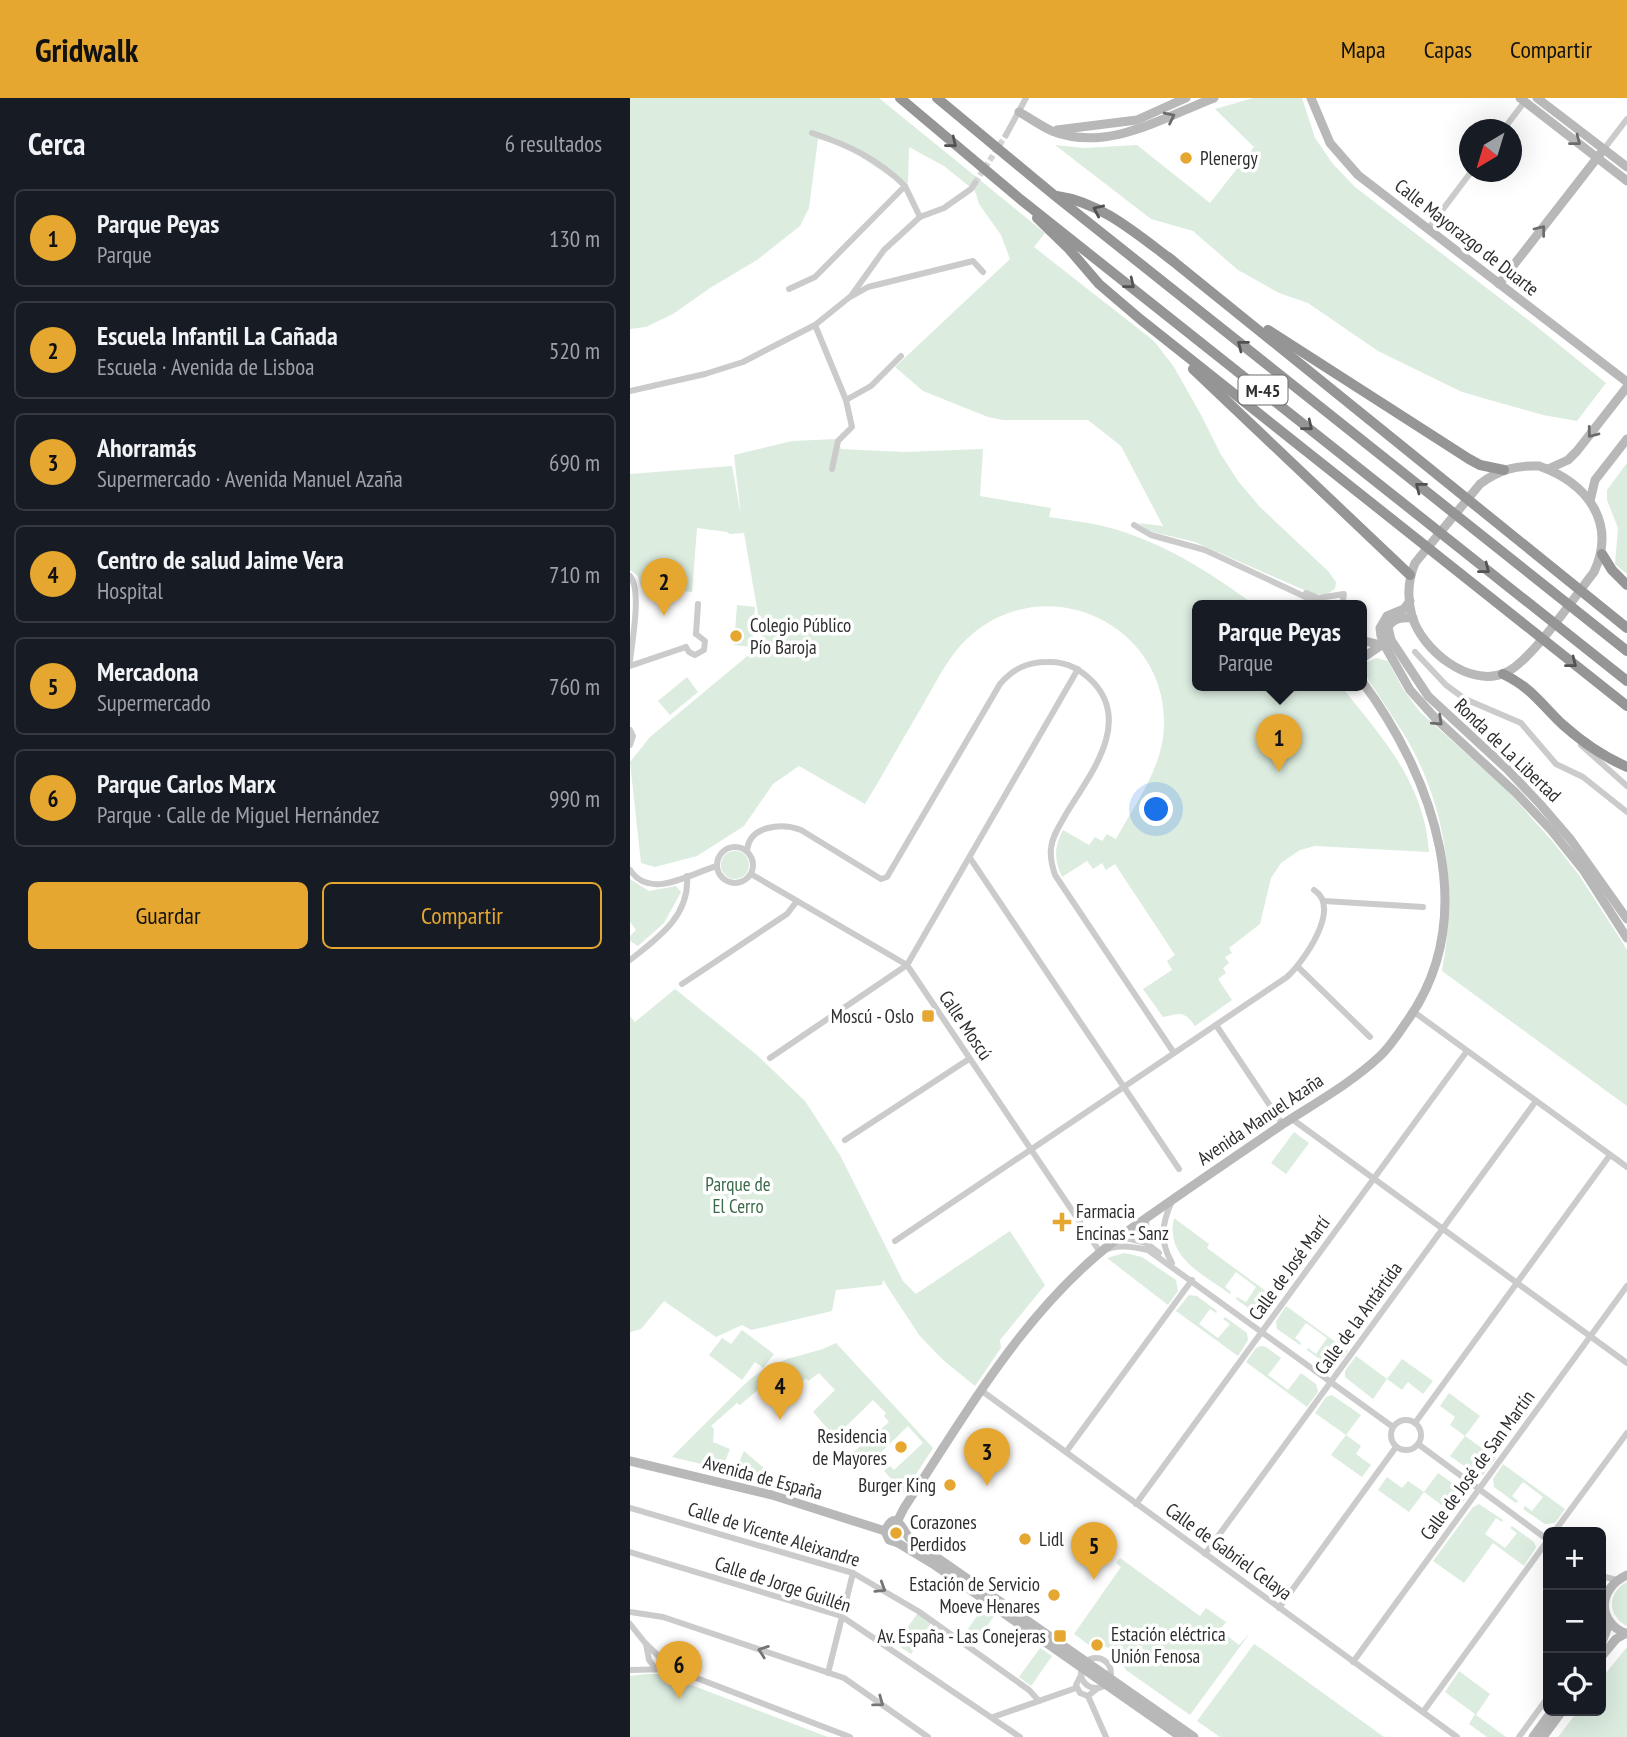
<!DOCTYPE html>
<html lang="es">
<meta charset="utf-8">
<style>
body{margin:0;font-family:"PT Sans Narrow",sans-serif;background:#242831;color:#f1f3f6}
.controls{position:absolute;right:21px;bottom:21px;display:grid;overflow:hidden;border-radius:10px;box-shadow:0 7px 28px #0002}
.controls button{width:63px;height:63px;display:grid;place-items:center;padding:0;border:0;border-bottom:2px solid #363941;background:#171b24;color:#f1f3f6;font:35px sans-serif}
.compass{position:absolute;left:829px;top:21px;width:63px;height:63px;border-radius:50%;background:#171b24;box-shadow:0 7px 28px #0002;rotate:218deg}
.you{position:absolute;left:527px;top:712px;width:24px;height:24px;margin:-18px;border:5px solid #fff;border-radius:50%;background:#1a73e8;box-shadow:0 0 0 10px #1a73e833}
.badge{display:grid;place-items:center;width:46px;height:46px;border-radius:50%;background:#e5a730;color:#111;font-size:23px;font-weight:700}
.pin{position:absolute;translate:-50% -58px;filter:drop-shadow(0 2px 4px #0008)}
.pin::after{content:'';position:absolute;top:37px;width:24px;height:21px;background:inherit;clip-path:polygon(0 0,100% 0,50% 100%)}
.popup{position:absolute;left:562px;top:502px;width:175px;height:91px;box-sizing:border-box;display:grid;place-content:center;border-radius:10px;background:#171b24;filter:drop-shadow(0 2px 5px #0005);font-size:23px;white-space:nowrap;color:#9ea1a6}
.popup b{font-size:26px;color:#f1f3f6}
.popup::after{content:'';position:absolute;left:50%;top:100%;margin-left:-14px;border:14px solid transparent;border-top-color:#171b24}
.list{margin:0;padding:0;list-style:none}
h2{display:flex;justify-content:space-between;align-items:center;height:91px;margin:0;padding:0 28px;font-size:30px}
h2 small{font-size:23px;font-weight:400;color:#9ea1a6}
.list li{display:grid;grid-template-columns:46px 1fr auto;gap:21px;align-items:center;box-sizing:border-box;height:98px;margin:0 14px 14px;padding:0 14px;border:2px solid #363941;border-radius:10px}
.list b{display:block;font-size:26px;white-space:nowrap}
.list p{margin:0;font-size:23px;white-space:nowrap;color:#9ea1a6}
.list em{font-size:23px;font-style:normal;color:#9ea1a6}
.actions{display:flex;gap:14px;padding:21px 28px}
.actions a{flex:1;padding:16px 0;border:2px solid #e5a730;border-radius:10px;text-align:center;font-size:24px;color:#e5a730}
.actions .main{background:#e5a730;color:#111}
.icon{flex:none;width:38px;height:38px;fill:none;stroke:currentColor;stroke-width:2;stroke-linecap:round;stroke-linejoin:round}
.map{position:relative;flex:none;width:997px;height:1639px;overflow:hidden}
header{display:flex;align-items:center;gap:42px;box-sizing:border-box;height:98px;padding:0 35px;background:#e5a730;color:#111}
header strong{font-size:33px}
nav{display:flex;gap:38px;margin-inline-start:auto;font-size:24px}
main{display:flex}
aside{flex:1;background:#171b24}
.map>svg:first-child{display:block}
</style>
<header>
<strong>Gridwalk</strong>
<nav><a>Mapa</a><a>Capas</a><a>Compartir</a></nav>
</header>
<main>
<aside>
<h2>Cerca<small>6 resultados</small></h2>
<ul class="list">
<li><span class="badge">1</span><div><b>Parque Peyas</b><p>Parque</p></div><em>130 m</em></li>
<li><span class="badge">2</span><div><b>Escuela Infantil La Cañada</b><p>Escuela · Avenida de Lisboa</p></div><em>520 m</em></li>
<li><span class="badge">3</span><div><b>Ahorramás</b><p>Supermercado · Avenida Manuel Azaña</p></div><em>690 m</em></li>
<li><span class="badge">4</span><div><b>Centro de salud Jaime Vera</b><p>Hospital</p></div><em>710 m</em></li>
<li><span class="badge">5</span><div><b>Mercadona</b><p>Supermercado</p></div><em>760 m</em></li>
<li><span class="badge">6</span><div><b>Parque Carlos Marx</b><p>Parque · Calle de Miguel Hernández</p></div><em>990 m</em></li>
</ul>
<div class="actions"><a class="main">Guardar</a><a>Compartir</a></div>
</aside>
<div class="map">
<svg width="997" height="1639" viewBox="0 0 997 1639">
<rect width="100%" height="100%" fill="#fff"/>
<g fill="#dcecdf">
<polygon points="0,0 249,0 415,135 404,149 524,243 544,269 571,317 590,355 608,383 630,409 698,473 706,484 705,491 697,496 683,496 565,444 519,433 508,425 533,428 491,348 458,322 373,322 358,319 293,293 265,269 380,161 371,137 349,106 345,93 314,68 279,49 278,85 259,78 216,49 188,41 179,110 170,128 127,162 80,190 43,216 16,229 0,231"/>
<polygon points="623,0 672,0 685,40 703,66 725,89 901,224 976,285 947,323 913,317 832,294 748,253 678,205 649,195 608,172 563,133 521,121 425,47 454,50 507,47 580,105 624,49 585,11"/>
<path d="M 207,341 L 211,351 L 274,354 L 353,351 L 350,398 L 421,410 L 419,419 C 437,422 456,424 473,428 C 530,442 580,474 626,508 L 567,508 L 567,588 L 711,588 C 753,641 794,684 799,754 L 685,748 L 670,752 L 651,765 L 641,780 L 630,826 L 599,850 L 602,855 L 595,859 L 599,865 L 593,870 L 596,875 L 588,881 L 602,902 L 565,928 C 553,911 550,916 533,919 L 513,891 L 542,872 L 537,863 L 545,857 L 485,766 L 476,772 L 472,765 L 463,771 L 457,763 L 432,779 C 424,762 424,749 433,732 L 459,747 L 465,739 L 472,743 L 477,736 L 486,741 C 505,706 532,671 534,630 C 539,531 425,472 346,533 C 321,552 307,583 291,610 C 272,642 254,675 235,706 L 169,668 L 143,686 L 114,728 L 67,758 L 25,769 L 11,765 L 0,664 L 20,639 L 133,545 L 114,435 L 100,436 L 97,434 L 67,430 L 62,494 L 11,489 L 8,478 L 0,472 L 0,376 L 102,368 L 111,418 L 104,357 L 162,343 Z"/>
<polygon points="997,365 997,476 985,466 988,430 977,402 977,392"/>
<polygon points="107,507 125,509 122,549 104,547"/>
<path d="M 746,560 L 758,563 L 773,591 L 790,614 L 876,691 L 923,744 L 949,777 L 991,842 L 997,852 L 997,1008 L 812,873 C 826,798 819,723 784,654 C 770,627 751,603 736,577 L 735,565 Z"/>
<polygon points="57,579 68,594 40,617 28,603"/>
<circle cx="105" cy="767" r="14"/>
<polygon points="0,781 19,793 46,788 51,794 34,825 8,848 0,843 0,838 6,832 0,824"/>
<polygon points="45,891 127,957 175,1003 210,1057 273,1183 286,1196 380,1133 415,1187 370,1242 371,1250 345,1288 313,1262 289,1237 253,1182 252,1187 206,1192 202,1213 121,1232 112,1227 86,1239 34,1203 11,1231 0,1234 0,918 5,924"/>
<polygon points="664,1034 679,1045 656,1076 641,1065"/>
<path d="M 544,1120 L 579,1146 L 577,1150 L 648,1202 L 638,1216 L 628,1217 L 606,1201 L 607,1199 L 616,1204 L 626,1189 L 606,1174 L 595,1189 L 601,1194 L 600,1196 C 573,1176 535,1160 544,1120 Z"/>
<polygon points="494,1155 512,1159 546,1182 548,1193 538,1207 477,1160"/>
<polygon points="559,1197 567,1198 587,1213 586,1215 580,1211 569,1226 588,1240 600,1226 593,1221 595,1219 617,1235 618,1242 608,1258 546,1213"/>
<polygon points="656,1208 718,1253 708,1266 698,1267 677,1252 678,1250 686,1256 697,1240 676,1225 665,1240 671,1245 670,1247 647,1231 646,1223"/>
<polygon points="112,1232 144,1256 133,1270 125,1264 112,1282 79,1257 92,1240 101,1246"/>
<polygon points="206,1245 303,1350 274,1395 254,1373 260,1368 264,1372 293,1345 278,1328 237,1368 231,1363 234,1364 239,1359 232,1354 228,1357 229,1360 224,1354 259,1324 254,1318 256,1315 243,1302 205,1339 183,1314 205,1292 189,1275 178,1283 176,1280 169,1286 154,1270 110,1307 107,1305 81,1328 84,1331 83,1344 100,1351 92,1371 42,1359 119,1282 134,1271 157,1261 193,1251"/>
<polygon points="631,1248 636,1249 651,1260 638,1277 658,1292 671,1275 686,1286 688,1294 677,1309 616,1264 626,1250"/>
<polygon points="726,1258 757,1281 772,1261 803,1283 793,1296 778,1284 772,1292 757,1281 743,1301 715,1279 715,1273"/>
<polygon points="819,1295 850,1318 835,1338 866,1360 853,1377 847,1377 820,1358 835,1338 820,1327 825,1319 810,1308"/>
<polygon points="702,1297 731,1317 716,1337 731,1348 726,1356 741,1367 732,1379 701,1357 716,1337 685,1315 696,1299"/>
<polygon points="114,1353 134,1370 142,1382 111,1374 110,1376 105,1374"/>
<polygon points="873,1366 935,1411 925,1425 915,1426 893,1411 895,1408 902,1413 913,1399 893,1384 882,1398 888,1403 886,1405 864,1389 863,1381"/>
<polygon points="808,1375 835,1394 836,1400 824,1416 794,1394 779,1414 748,1392 757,1379 772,1390 778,1383 794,1394"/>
<polygon points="849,1406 873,1422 872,1424 866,1420 855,1436 875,1450 887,1435 880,1430 882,1428 904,1444 906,1449 894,1468 863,1445 834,1485 803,1463 843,1409"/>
<polygon points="490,1460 570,1518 576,1510 596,1524 590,1532 609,1547 620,1535 560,1617 496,1572 489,1559 483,1552 465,1544 465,1547 459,1547 444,1536 491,1469 486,1465"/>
<path d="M 997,1484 L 997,1528 C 977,1518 977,1494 997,1484 Z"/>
<polygon points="353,1510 364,1518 344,1547 332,1539"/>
<polygon points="287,1516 301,1525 281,1556 266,1546"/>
<polygon points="624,1546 632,1551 754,1639 590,1639 567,1623"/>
<polygon points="997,1549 997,1639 928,1639 948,1613 971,1613 971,1581"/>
<polygon points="410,1550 422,1558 401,1588 389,1579"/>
<polygon points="829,1573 860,1596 846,1617 876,1639 857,1639 839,1626 845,1616 815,1594"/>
<polygon points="15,1576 34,1576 56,1582 56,1585 198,1639 0,1639 0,1578"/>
</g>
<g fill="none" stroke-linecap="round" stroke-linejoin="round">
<polyline stroke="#d5d5d5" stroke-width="6" stroke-dasharray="6 3" stroke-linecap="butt" points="345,85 376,37"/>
<g stroke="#cbcbcb" stroke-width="6">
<polyline points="873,32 895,3"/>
<path d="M 182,35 C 218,47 248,61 275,88"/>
<polyline points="376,37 396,0"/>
<polyline points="974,51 997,21"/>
<polyline points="798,131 841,74"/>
<polyline points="159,191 185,179 275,88 290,119"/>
<polyline points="222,198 238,189 343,163 353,174"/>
<polyline points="185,227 216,302 222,329 208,343 202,371"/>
<polyline points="0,293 75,276 113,264 185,227 221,198 254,152 290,119 314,110 341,91 345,85"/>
<polyline points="216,302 241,288 271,258"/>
<polyline points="504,427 521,437 575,452 695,508"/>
<path d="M 0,478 C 12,492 2,544 0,563"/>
<polyline points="676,495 688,500 714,496 712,508"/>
<polyline points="66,536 68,506"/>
<polyline points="56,549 59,554 65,557 74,552 75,543 66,536"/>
<polyline points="785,554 816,587 835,601 891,625 926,666 953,679 997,714"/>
<polyline points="0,568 56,549"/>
<polyline points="0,632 3,638 0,647"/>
<polyline points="951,647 997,688"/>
<circle cx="105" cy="767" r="18"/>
<path d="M 117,752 C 120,727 152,725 171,732 L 251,781 L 257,779 L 370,586 C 383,571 397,564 417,564 C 436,563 451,571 464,585 C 502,627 458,679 436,716 C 430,727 422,738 421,750 C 420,759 422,768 425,777 L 544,955"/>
<polyline points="340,760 549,1071"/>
<path d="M 0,772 C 20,803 61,775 87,768"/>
<path d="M 121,776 L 277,867 L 470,1154 C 486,1146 500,1148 518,1152 L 763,1329"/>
<polyline points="694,803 793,809"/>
<path d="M 0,862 C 28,840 60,818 57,778"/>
<polyline points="668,869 740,939"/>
<polyline points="52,886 157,816 167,803"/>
<polyline points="784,914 997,1069"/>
<polyline points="586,927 653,1027"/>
<polyline points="140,960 277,867 448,571"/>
<polyline points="662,1021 997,1265"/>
<polyline points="215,1042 339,961"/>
<path d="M 542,1103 C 532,1125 529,1143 542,1165"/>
<polyline points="516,1120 517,1146"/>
<polyline points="492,1139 516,1145 529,1155"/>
<path d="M 265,1143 L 657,879 C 674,863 712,810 684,792"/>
<polyline points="352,1293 827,1639"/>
<circle cx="776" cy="1337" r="15"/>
<polyline points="785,1325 980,1057"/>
<polyline points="788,1346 918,1442"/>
<polyline points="436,1354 562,1182"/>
<polyline points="506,1406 837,953"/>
<polyline points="0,1410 223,1475 288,1513 399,1592 409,1603"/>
<polyline points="924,1434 997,1335"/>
<polyline points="0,1454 211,1518 390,1639"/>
<polyline points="575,1456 906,1003"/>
<polyline points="971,1478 987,1482"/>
<polyline points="971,1484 977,1496"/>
<polyline points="649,1510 766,1349"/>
<polyline points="0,1514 33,1519 214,1580 298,1639"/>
<polyline points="0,1526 16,1546 41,1570"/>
<polyline points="971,1528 977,1518"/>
<polyline points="16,1546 19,1562 26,1571"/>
<circle cx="466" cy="1575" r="15"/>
<polyline points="723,1564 997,1188"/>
<polyline points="0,1572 43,1571 220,1639"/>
<polyline points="198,1575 223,1475"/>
<polyline points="451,1577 446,1587 450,1595 458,1598 468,1590"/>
<polyline points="458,1598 476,1639"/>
<polyline points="793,1614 918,1442"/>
<polyline points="363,1619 446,1590"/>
<polyline points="889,1639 918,1599"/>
</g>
<g stroke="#b8b8b8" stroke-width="9">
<polyline points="681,0 700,45 728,77 997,284"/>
<polyline points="890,0 997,83"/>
<polyline points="907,0 997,69"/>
<path d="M 389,14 C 400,20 411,28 422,33 C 478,55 534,19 584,0"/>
<polyline points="427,32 507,22 556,0"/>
<polyline points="869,186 974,51"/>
<path d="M 909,368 C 957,385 987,424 964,474 C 946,497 900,565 875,575 C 839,590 792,552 782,518 C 777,500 778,482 785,465 L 850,386 C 868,372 886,367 909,368 Z"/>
<polyline points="918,371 938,362 947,353 997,289"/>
<polyline points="960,403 965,382 997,341"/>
<polyline points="780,503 774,511 757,518 750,530 751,538 755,548 780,592 806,621 885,694 921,732 954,773 997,840"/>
<path d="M 783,520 C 772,519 764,520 758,529 L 761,542 L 798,598 L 877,671 L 910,706 L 941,742 L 997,821"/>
<polyline points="731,542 755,548"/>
<polyline points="731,561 750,548"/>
<polyline points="0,1363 142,1397 255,1433"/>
<path d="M 267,1424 L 274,1410 C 339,1312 398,1205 495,1135 C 547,1098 600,1062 653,1026 C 685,1005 720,986 749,959 C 759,950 767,938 775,926 C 854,819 803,678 731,582"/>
<path d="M 255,1433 C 265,1410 273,1431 279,1440 L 564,1639"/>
<polyline points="255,1433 259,1442 268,1445 306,1468 551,1639"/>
<path d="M 997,1477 C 968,1490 966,1524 997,1536"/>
<polyline points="971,1546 980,1524"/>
<polyline points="971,1559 986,1541 996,1535"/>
<polyline points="903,1639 922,1613"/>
<polyline points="913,1639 932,1613"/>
</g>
<g stroke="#959595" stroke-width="10">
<polyline points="270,0 390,101 997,583"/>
<polyline points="307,0 424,97 997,553"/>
<path d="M 427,98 C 471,104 508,137 543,163"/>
<polyline points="407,120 439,151 469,186 510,221 997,608"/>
<polyline points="538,159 997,530"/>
<polyline points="638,232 839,361 850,367 874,372"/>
<polyline points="563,271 780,477"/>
<polyline points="972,456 982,472 997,487"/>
<path d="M 873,576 C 902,590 910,605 932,626 C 952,644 972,658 997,669"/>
</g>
</g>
<defs><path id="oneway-chevron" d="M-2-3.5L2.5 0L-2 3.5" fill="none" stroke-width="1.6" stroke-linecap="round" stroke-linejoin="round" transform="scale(1.75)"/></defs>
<g stroke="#6c6c6c">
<use href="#oneway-chevron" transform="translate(540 19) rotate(-26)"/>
<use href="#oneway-chevron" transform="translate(946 43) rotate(38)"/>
<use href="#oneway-chevron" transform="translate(911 132) rotate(-52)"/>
<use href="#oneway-chevron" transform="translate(962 335) rotate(127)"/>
<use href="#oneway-chevron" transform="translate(808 623) rotate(43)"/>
</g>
<g stroke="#525252">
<use href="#oneway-chevron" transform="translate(322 45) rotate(39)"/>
<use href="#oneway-chevron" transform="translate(468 112) rotate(-156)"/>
<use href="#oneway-chevron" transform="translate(500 186) rotate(39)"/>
<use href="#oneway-chevron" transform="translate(612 247) rotate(-142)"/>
<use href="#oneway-chevron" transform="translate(678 328) rotate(39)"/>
<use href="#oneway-chevron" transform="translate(790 389) rotate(-142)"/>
<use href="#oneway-chevron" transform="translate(855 471) rotate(38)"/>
<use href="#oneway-chevron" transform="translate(942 565) rotate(38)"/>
</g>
<g stroke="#757575">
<use href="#oneway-chevron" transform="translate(251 1490) rotate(32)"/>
<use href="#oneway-chevron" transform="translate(133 1553) rotate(-161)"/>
<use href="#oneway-chevron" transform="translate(249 1604) rotate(36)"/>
</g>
<g fill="#e5a730" stroke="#fff" stroke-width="2.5">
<circle cx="556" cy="60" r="7"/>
<circle cx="106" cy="538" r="7"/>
<rect x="291" y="911" width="14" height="14" rx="3.5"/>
<path d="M428.5 1113.5h7v7h7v7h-7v7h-7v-7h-7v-7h7z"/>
<circle cx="271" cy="1349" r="7"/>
<circle cx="320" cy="1387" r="7"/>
<circle cx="266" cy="1435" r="7"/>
<circle cx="395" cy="1441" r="7"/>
<circle cx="424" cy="1497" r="7"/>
<rect x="423" y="1531" width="14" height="14" rx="3.5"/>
<circle cx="467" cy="1547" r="7"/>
</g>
<g text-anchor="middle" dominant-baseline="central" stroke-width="7" stroke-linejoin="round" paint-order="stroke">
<rect fill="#fff" stroke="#6d6d6d" stroke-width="2" x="608.5" y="277.5" width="49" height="29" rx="5"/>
<g font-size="18" font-weight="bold" fill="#2e2e2e">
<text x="633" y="292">M-45</text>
</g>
<g font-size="19" fill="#2e2e2e" stroke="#fff" text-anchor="start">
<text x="570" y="60">Plenergy</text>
<text x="120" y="527">Colegio Público<tspan x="120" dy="22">Pío Baroja</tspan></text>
<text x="284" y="918" text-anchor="end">Moscú - Oslo</text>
<text x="446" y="1113">Farmacia<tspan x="446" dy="22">Encinas - Sanz</tspan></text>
<text x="257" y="1338" text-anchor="end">Residencia<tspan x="257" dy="22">de Mayores</tspan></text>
<text x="306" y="1387" text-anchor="end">Burger King</text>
<text x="280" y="1424">Corazones<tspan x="280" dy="22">Perdidos</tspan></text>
<text x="409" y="1441">Lidl</text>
<text x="410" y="1486" text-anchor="end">Estación de Servicio<tspan x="410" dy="22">Moeve Henares</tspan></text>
<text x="481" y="1536">Estación eléctrica<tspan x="481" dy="22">Unión Fenosa</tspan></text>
<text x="416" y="1538" text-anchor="end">Av. España - Las Conejeras</text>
</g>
<g font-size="19" fill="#2e2e2e" stroke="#fff">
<text transform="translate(837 139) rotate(38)">Calle Mayorazgo de Duarte</text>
<text transform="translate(878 652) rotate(44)">Ronda de La Libertad</text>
<text transform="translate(336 927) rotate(56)">Calle Moscú</text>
<text transform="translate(630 1021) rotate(-34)">Avenida Manuel Azaña</text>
<text transform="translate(659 1170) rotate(-54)">Calle de José Martí</text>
<text transform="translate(728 1220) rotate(-54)">Calle de la Antártida</text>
<text transform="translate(847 1367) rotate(-54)">Calle de José de San Martín</text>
<text transform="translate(133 1379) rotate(15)">Avenida de España</text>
<text transform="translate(144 1436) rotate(17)">Calle de Vicente Aleixandre</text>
<text transform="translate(599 1453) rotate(36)">Calle de Gabriel Celaya</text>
<text transform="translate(153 1486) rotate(18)">Calle de Jorge Guillén</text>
</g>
<g font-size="19" fill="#3b6a48" stroke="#fff">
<text x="108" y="1086">Parque de<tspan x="108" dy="22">El Cerro</tspan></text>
</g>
</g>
</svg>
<div class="controls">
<button>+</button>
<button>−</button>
<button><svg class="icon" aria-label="locate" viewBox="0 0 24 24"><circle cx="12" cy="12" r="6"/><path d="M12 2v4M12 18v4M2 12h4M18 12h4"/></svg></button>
</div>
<svg class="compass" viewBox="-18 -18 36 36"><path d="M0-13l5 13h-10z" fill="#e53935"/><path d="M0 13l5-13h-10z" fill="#9ea1a6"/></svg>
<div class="you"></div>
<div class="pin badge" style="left:649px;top:674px">1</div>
<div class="popup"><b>Parque Peyas</b>Parque</div>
<div class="pin badge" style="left:34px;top:518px">2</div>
<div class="pin badge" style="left:357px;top:1388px">3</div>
<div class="pin badge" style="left:150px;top:1322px">4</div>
<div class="pin badge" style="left:464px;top:1482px">5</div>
<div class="pin badge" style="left:49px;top:1601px">6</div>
</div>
</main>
